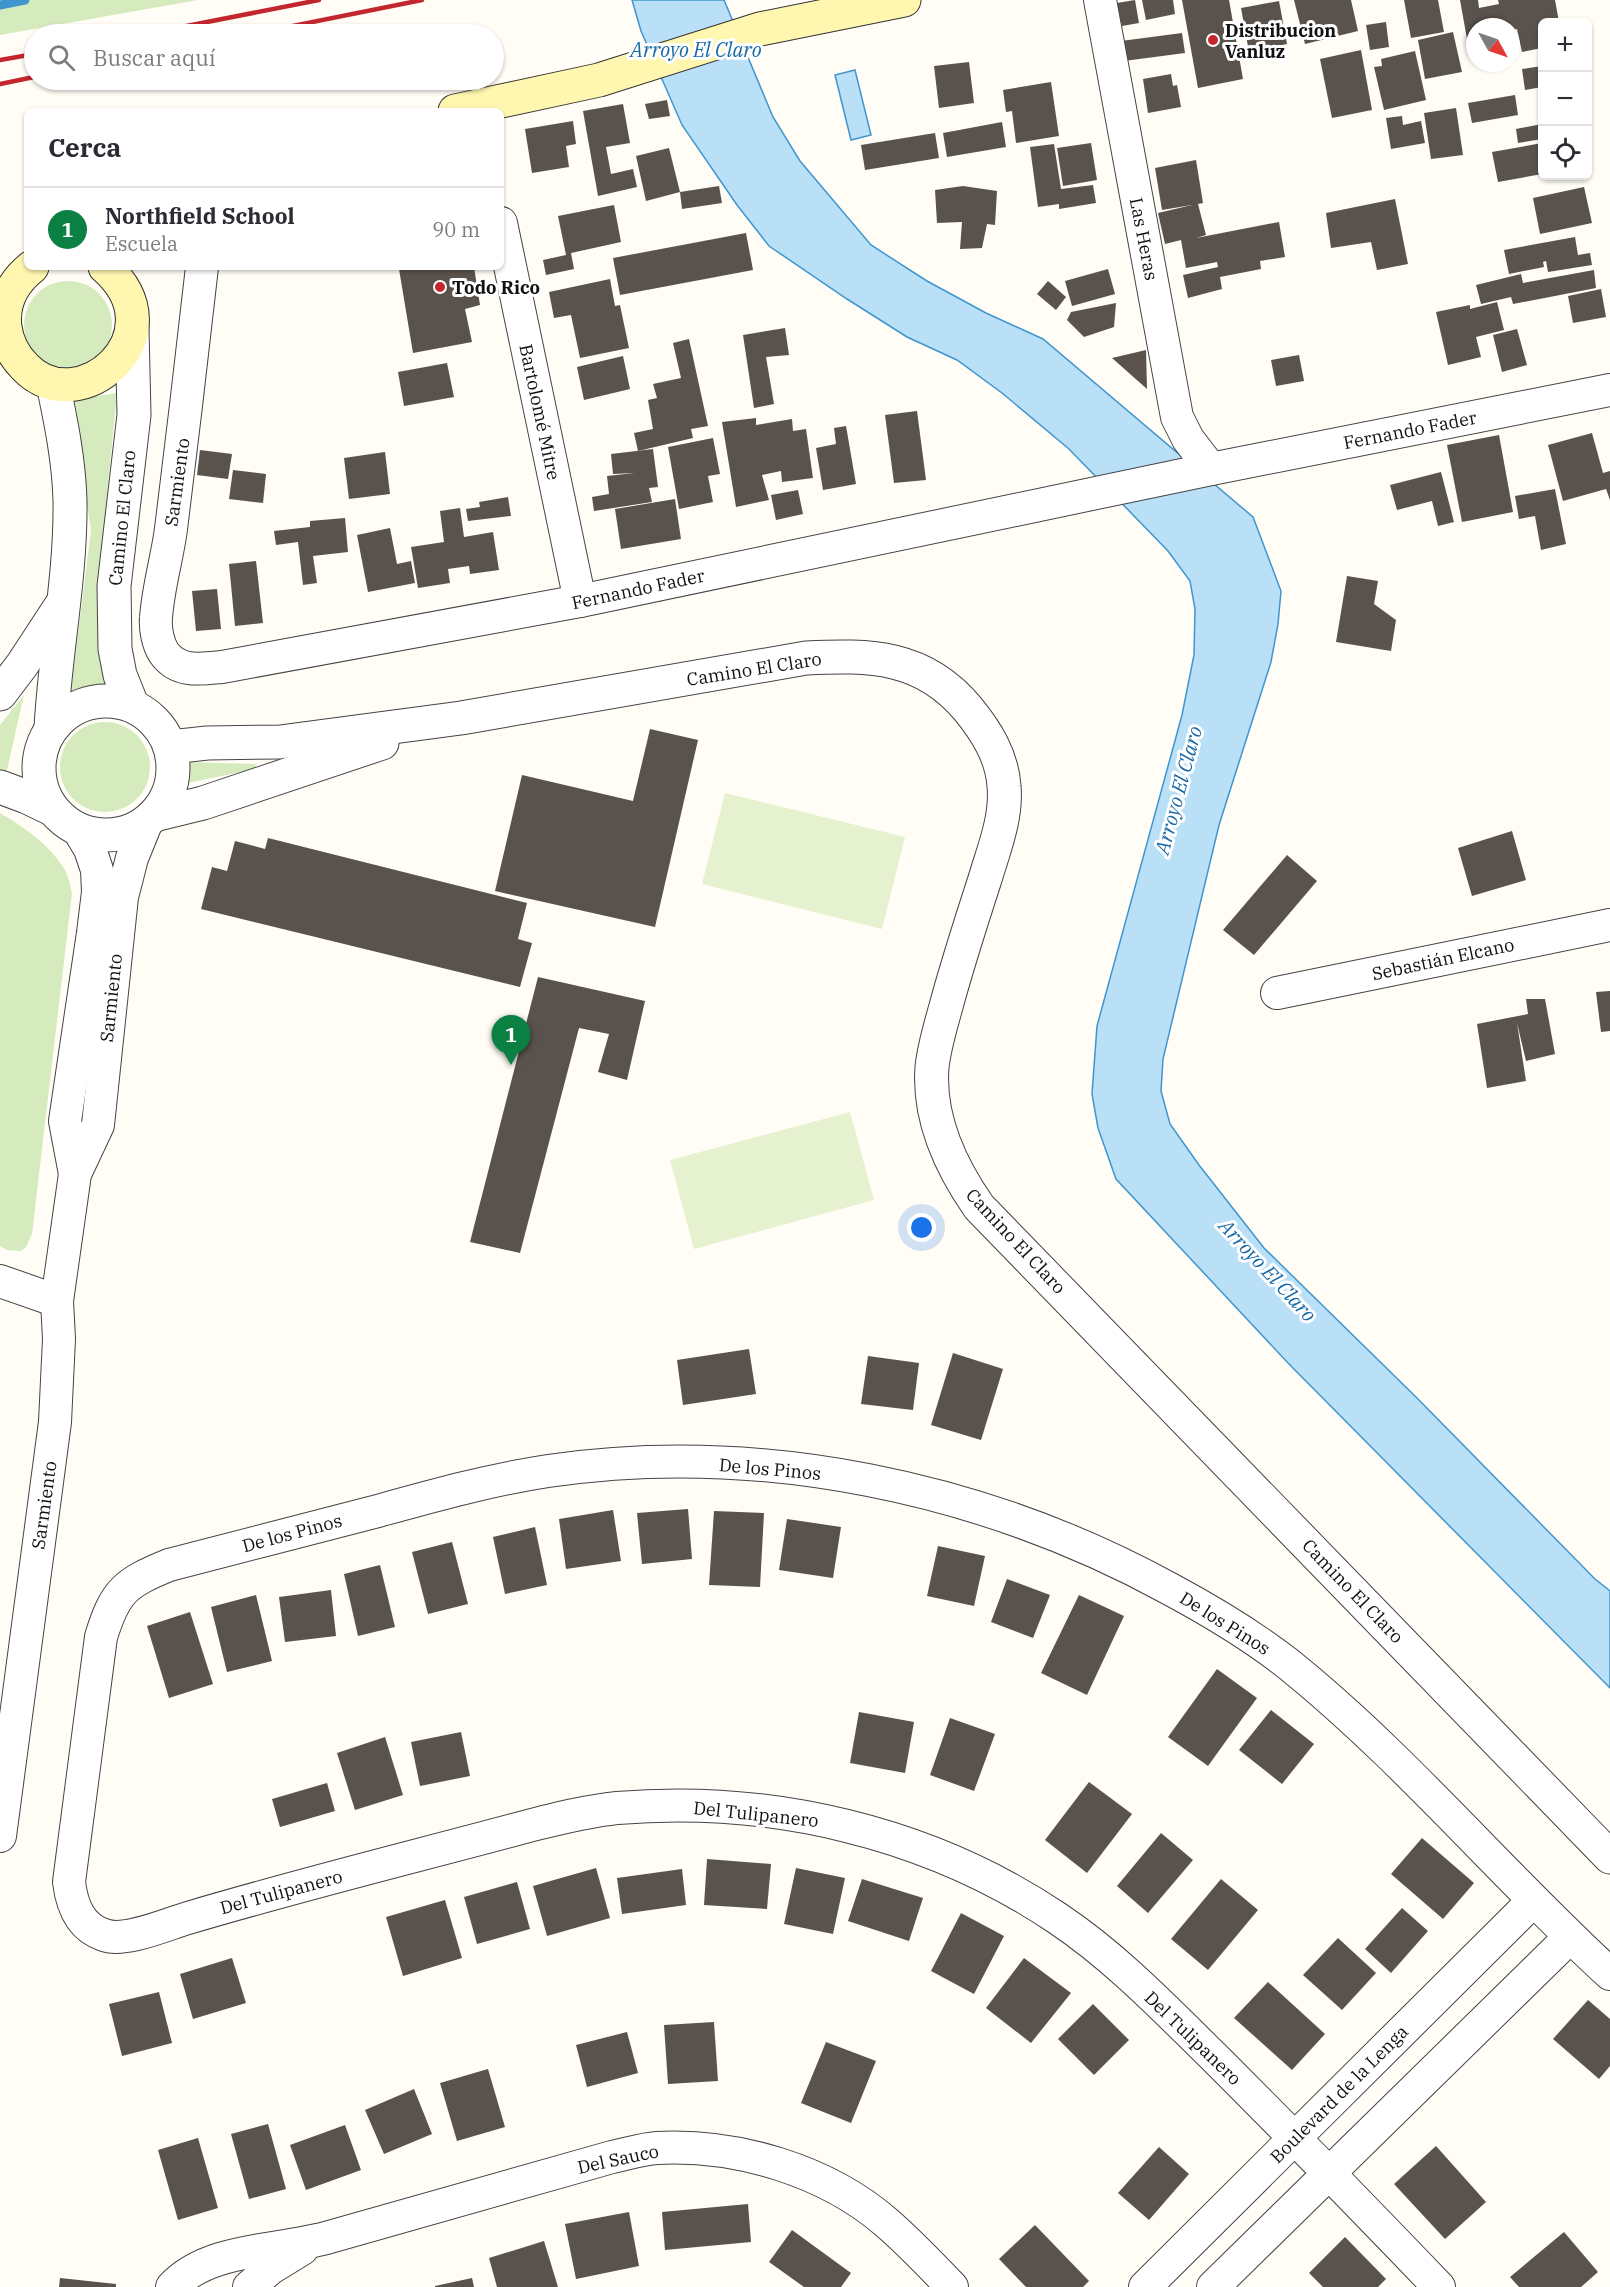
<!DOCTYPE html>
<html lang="es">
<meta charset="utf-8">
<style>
body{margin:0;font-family:"IBM Plex Serif",serif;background:#f2f2f3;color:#2b2b33}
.controls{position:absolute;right:18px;top:18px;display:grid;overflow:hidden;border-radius:9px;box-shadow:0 2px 4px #0004}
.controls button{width:54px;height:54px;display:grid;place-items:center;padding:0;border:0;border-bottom:2px solid #e1e1e2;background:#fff;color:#2b2b33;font:30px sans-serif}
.compass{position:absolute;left:1466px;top:18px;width:54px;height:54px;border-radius:50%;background:#fff;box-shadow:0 2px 4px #0004;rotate:130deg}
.you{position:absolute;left:922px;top:1228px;width:21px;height:21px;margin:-15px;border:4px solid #fff;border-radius:50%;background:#1a73e8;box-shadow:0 0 0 9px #1a73e833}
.badge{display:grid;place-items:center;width:39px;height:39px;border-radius:50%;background:#0b8043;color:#fff;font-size:20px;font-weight:700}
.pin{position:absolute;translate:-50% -50px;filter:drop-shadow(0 2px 3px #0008)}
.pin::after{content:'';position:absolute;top:32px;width:21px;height:18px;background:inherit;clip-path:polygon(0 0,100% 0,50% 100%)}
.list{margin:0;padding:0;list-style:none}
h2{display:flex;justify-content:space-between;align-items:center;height:78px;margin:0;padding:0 24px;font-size:26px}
h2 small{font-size:20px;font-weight:400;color:#7c7c81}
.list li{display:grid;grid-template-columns:39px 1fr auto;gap:18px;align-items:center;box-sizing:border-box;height:84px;padding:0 24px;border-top:2px solid #e1e1e2}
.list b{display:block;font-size:22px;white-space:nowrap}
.list p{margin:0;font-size:20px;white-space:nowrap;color:#7c7c81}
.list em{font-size:20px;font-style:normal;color:#7c7c81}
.icon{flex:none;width:33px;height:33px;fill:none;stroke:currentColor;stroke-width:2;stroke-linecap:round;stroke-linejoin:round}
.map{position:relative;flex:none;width:1610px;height:2287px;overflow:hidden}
.search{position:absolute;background:#fff;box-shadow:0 2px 4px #0004;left:24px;top:24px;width:480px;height:66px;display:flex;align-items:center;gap:15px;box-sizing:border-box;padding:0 21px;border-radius:33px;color:#7c7c81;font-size:22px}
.panel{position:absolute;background:#fff;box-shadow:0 2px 4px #0004;left:24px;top:108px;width:480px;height:162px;border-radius:9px}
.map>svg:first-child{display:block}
</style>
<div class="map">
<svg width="1610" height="2287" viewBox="0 0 1610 2287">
<rect width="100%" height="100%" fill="#fffdf5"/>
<g fill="#d5ebbd">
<polygon points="0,0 198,0 0,35"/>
<circle cx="68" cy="325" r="44"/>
<polygon points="117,393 101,555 107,684 71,691 91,530 70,400"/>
<polygon points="24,695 5,779 0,777 0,725"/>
<circle cx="105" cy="767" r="45"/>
<polygon points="187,762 256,764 255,769 188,783"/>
<path d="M 0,813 C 24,827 50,845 65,870 C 68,876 70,885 72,893 L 32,1234 L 26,1247 L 21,1251 L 7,1250 L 0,1246 Z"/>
</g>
<g fill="#e6f2cf">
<polygon points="725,793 905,837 882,929 702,884"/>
<polygon points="850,1112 874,1200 694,1249 670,1160"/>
</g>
<g fill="#b9e0f7" stroke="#3f96cf" stroke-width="1.5">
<polygon points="632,0 724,0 773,117 800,161 871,245 927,281 986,313 1043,339 1253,517 1281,591 1278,624 1271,662 1219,825 1163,1059 1161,1091 1170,1124 1199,1165 1264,1248 1417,1398 1595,1579 1610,1591 1610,1688 1288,1363 1116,1179 1098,1128 1092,1094 1097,1026 1182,715 1194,655 1195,609 1190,581 1168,551 1069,449 1002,393 957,360 907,337 847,299 769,246 737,205 682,125 641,31"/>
<polygon points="855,70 871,135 851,140 835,75"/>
</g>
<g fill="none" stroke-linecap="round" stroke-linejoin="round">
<polyline stroke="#3f96cf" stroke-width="9" points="0,5 25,0"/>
</g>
<g fill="#5a524d">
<polygon points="1135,0 1139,23 1122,26 1117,3"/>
<polygon points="1142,0 1173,0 1175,14 1146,20"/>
<polygon points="1182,0 1229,0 1243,79 1198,88"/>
<polygon points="1294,0 1351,0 1358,31 1305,44"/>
<polygon points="1404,0 1438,0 1444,32 1411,38"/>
<polygon points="1460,0 1478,0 1479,8 1499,4 1498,0 1555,0 1559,22 1542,22 1542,48 1522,52 1517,29 1511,30 1511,27 1475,27 1475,37 1467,39"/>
<polygon points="1279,1 1287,44 1249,52 1241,8"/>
<polygon points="1386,22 1389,47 1370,50 1366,25"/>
<polygon points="1453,32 1462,72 1425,79 1418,40"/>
<polygon points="1182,33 1185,53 1124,61 1121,41"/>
<polygon points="1361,50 1372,110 1332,118 1320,59"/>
<polygon points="1415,51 1426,100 1384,110 1374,67 1382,66 1381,59"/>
<polygon points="969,62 974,103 939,108 934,66"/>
<polygon points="1542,66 1542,87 1525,90 1522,69"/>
<polygon points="1171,74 1173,86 1177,85 1181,107 1148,113 1143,79"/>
<polygon points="1051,82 1059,136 1016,143 1012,111 1006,112 1003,90"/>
<polygon points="1515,95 1518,115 1472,123 1468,103"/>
<polygon points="667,100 670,116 649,119 645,104"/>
<polygon points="623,104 630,143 606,147 611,174 633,169 637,187 598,196 583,111"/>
<polygon points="1456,108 1463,155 1431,159 1424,113"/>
<polygon points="1402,116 1403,125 1421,121 1425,143 1391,149 1386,118"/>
<polygon points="573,121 576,144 566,146 569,167 532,173 525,129"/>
<polygon points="1002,122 1006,147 947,157 943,133"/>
<polygon points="1542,124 1542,139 1518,143 1516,129"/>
<polygon points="935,133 939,158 865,170 861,145"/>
<polygon points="1091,143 1097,180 1063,186 1057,148"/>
<polygon points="1542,143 1542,174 1498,182 1492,152"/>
<polygon points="1054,144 1061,189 1093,185 1096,203 1059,209 1059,204 1038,207 1030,147"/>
<polygon points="669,148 680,192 646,201 636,156"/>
<polygon points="1196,160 1203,203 1198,204 1206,235 1196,238 1279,222 1285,257 1260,261 1261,269 1220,277 1222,289 1188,298 1183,275 1218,267 1217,262 1186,268 1181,240 1165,244 1158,213 1192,205 1162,210 1155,168"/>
<polygon points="719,186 722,203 682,209 680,192"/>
<polygon points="963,186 997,191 995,225 987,224 982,248 960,249 962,222 937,223 935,190"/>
<polygon points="1584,187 1592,223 1540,234 1533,198"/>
<polygon points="1395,199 1408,264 1377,270 1371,242 1331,248 1326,213"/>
<polygon points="614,205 621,242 571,253 574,269 546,275 543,260 566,255 558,216"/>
<polygon points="746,233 753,270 620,295 613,258"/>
<polygon points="1575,237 1578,255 1590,253 1592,265 1548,272 1546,261 1543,262 1544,267 1509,274 1504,250"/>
<polygon points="413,267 474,267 480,305 465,309 472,342 413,353 399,269"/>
<polygon points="1108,269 1115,294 1072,306 1065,281"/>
<polygon points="1594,270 1596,288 1513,304 1511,297 1481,304 1476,285 1521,274 1523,283"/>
<polygon points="610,279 615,306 620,305 629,348 580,358 571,315 554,318 549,292"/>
<polygon points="1048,281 1066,297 1056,310 1037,294"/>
<polygon points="1601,289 1606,317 1573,323 1568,296"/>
<polygon points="1497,302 1504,330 1476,337 1481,357 1448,365 1436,312 1470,305 1470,309"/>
<polygon points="1116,303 1114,327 1084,337 1067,320 1071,312"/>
<polygon points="785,328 789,355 766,357 774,404 754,408 743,335"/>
<polygon points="1517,329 1527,365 1502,372 1493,335"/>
<polygon points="689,339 708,426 691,429 693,438 638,451 634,433 653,429 648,400 657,398 653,384 681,378 673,343"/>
<polygon points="1146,350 1147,389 1112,358"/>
<polygon points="1299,355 1304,381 1276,386 1271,360"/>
<polygon points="623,356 630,389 584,400 577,367"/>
<polygon points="447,363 454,397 404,406 398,372"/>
<polygon points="917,411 926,480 894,483 885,415"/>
<polygon points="756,418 756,425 792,419 793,431 806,429 813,478 782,482 781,471 762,475 769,500 736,507 722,422"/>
<polygon points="846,426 856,484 823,490 816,448 836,444 834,428"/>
<polygon points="1592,433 1603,473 1610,471 1610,500 1606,489 1563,501 1548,445"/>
<polygon points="1499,435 1513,512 1462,522 1447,445"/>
<polygon points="713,438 720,474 708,476 713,502 679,509 668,447"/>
<polygon points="653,449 658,487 649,488 652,502 594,511 592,497 609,494 607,476 634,473 613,474 611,454"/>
<polygon points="200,450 232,454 228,479 197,475"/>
<polygon points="385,452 390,494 349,499 344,458"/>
<polygon points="233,470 266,474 263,503 229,499"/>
<polygon points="1441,472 1454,522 1438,526 1432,501 1397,510 1390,485"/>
<polygon points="1555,489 1566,544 1541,550 1535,516 1519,519 1515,496"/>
<polygon points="798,490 803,514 776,520 771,495"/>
<polygon points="508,497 511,516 468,521 466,509 480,507 479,502"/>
<polygon points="675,499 681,539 621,549 615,509"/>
<polygon points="460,508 464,537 493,532 499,570 470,574 469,566 448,569 450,583 418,588 411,547 444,542 440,511"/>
<polygon points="345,518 348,552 313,556 317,583 303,585 298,542 276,545 274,531 310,527 310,521"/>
<polygon points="390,528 397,564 411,561 415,583 368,592 357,535"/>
<polygon points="256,561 263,623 235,626 229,564"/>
<polygon points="1347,576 1378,581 1374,604 1396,620 1391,651 1336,642"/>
<polygon points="217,589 221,629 196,631 192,591"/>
<polygon points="650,729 698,740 655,927 495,891 522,775 633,801"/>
<polygon points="1512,831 1526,880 1472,896 1458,848"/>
<polygon points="268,838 527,903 518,939 532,943 520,987 201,909 212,867 227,871 235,841 265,849"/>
<polygon points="1287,855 1317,881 1254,955 1223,930"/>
<polygon points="538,977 645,1001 627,1080 598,1072 609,1034 579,1028 520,1253 470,1242"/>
<polygon points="1610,991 1610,1031 1601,1032 1596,992"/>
<polygon points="1526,999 1545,999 1555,1054 1526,1061 1517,1023 1526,1081 1487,1088 1477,1024 1528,1014"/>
<polygon points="749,1349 756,1394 683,1405 677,1360"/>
<polygon points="953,1353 1003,1369 981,1440 931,1425"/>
<polygon points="868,1356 919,1363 913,1410 861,1404"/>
<polygon points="688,1509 692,1559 642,1564 637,1513"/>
<polygon points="613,1510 621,1561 566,1569 559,1519"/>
<polygon points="714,1511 764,1513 760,1587 709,1585"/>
<polygon points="787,1519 841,1527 833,1578 779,1570"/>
<polygon points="535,1527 547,1585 505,1594 493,1537"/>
<polygon points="452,1542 468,1604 428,1614 412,1552"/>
<polygon points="938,1546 985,1556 974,1606 927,1596"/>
<polygon points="380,1565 395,1627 358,1636 344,1574"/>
<polygon points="1007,1579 1050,1595 1033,1638 991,1622"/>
<polygon points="331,1590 336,1636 285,1642 279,1597"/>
<polygon points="256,1595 272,1661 227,1672 211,1607"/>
<polygon points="1079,1595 1124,1616 1087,1695 1041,1673"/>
<polygon points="190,1612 213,1684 169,1698 147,1626"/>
<polygon points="1217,1669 1257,1698 1208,1766 1168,1737"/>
<polygon points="1271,1710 1314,1744 1282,1784 1239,1750"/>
<polygon points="859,1712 914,1722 905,1773 850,1763"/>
<polygon points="950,1718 995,1734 974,1791 930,1775"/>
<polygon points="461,1732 470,1776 420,1786 411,1742"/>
<polygon points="385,1737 403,1795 355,1810 337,1753"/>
<polygon points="1089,1782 1132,1814 1087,1873 1045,1840"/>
<polygon points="327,1783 335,1811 280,1827 272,1799"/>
<polygon points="1161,1833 1193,1860 1148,1913 1117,1886"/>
<polygon points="1422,1838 1474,1883 1443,1919 1391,1874"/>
<polygon points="707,1859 771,1864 767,1909 704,1905"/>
<polygon points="596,1868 610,1918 547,1936 533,1886"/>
<polygon points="796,1868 845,1878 833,1934 784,1924"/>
<polygon points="682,1869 686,1905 622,1914 617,1878"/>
<polygon points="862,1879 923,1898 909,1941 848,1921"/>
<polygon points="1221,1879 1258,1910 1208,1970 1171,1939"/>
<polygon points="517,1882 530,1929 477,1944 464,1897"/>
<polygon points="445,1900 462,1958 403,1976 386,1917"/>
<polygon points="1402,1908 1428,1931 1391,1973 1365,1949"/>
<polygon points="961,1913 1004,1936 974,1994 931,1971"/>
<polygon points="1338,1938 1376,1973 1342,2010 1303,1975"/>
<polygon points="232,1958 246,2003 193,2019 180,1974"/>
<polygon points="1024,1958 1071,1993 1031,2043 986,2008"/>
<polygon points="1268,1982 1325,2034 1292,2070 1234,2018"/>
<polygon points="159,1992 172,2043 122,2056 109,2004"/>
<polygon points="1588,2000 1610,2019 1610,2066 1599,2079 1553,2039"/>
<polygon points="1093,2004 1129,2040 1094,2075 1058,2039"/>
<polygon points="714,2022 718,2081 668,2084 664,2025"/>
<polygon points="627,2032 638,2073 587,2087 576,2045"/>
<polygon points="826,2042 876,2061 851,2123 801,2103"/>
<polygon points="488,2069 505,2127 457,2141 440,2083"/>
<polygon points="414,2089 432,2134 384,2154 365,2110"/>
<polygon points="268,2124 286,2189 249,2199 231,2134"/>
<polygon points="345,2125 361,2170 306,2190 290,2145"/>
<polygon points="198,2138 218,2208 178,2220 158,2150"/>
<polygon points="1436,2146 1486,2202 1445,2239 1394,2184"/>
<polygon points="1159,2147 1189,2174 1149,2220 1118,2193"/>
<polygon points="748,2204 751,2242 665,2250 662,2212"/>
<polygon points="629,2212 639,2266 576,2279 565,2224"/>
<polygon points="1035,2225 1089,2281 1083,2287 1026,2287 999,2259"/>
<polygon points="792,2230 851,2273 841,2287 804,2287 769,2262"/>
<polygon points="1564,2232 1598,2272 1581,2287 1519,2287 1510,2277"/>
<polygon points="1345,2237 1386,2279 1378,2287 1323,2287 1309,2273"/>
<polygon points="544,2241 558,2287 497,2287 489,2258"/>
<polygon points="60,2278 116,2284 116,2287 59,2287"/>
<polygon points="472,2278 474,2287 435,2287 435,2286"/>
</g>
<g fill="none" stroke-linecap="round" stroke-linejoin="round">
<g stroke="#444" stroke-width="34">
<g id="minor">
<polyline points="1100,0 1177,417 1188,439 1211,469"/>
<polyline points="501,223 580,601"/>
<path d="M 202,267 C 192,354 182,442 171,529 C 167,559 158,588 156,618 C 155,629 158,644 164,653 C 178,673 201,669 222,667 L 580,601 L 1211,469 L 1610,390"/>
<polyline points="1277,993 1610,925"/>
<polyline points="75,1174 65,1121 93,933 98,892 97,870 90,849 78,829"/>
<polyline points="0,1281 57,1301"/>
<polyline points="0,1836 55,1422 59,1339 57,1301 75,1174 98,1125 122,897 132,858 147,821"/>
<path d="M 172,2287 C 208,2248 278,2251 326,2238 C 422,2211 517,2184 612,2157 C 627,2154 642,2149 657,2148 C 737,2144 826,2170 887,2223 C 910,2243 931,2265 952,2287"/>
<polyline points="249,2287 271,2268 302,2249"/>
<polyline points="1145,2287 1533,1901"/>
<polyline points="1213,2287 1570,1937"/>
<path d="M 1439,2287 C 1366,2211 1293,2136 1219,2062 C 1168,2012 1117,1958 1057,1918 C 929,1832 770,1795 617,1808 C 588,1811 560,1818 532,1825 C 417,1856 302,1884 188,1918 C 167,1924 125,1943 104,1935 C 80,1927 72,1906 69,1882 L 101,1637 C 115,1591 125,1583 169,1565 C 237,1547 306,1530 374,1512 C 432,1496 489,1480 548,1471 C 760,1440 984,1487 1170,1589 C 1211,1611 1251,1635 1287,1663 C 1404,1757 1500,1873 1610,1974"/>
</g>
</g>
<g stroke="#444" stroke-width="35">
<g id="tertiary">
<polyline points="0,694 22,665 60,607"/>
<circle cx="106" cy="768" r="67"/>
<polyline points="132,705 120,675 115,649 114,586 134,415 132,329"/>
<path d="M 51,728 C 55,652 71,577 70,501 C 69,461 61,422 53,384"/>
<path d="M 171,747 L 207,743 L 280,742 L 461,718 L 806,658 C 870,655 923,655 968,709 C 986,731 1002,756 1004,786 C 1007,817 994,849 985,879 C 971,922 957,965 945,1010 C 940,1028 934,1048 932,1067 C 928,1118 951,1167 979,1207 L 1610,1857"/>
<polyline points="0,787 27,797 52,809"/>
<polyline points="154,815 203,803 382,743"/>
</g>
</g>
<g stroke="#333" stroke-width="35">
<g id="secondary">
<polyline points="455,111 599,80 760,29 904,0"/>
<path d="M 32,267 C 13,282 2,303 5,327 C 7,343 13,355 25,367 C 78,423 182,335 105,267"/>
</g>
</g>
<use href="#minor" stroke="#fff" stroke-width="32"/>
<use href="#tertiary" stroke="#fff" stroke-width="33"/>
<use href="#secondary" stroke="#fff6b0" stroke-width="33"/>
<g stroke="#c4262e" stroke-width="4.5">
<polyline points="146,34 319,0"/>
<polyline points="253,34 422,0"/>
<polyline points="0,60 34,54"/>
<polyline points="0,84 34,77"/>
</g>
</g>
<g fill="#c4262e" stroke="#fff" stroke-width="2">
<circle cx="1213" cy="40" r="6"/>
<circle cx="440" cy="287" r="6"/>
</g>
<g text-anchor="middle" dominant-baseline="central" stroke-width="6" stroke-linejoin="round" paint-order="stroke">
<g font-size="18" font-weight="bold" fill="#111" stroke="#fff" text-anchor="start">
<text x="1225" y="30">Distribucion<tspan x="1225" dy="21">Vanluz</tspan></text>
<text x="452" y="287">Todo Rico</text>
</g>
<g font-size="18" fill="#111" stroke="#fff">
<text transform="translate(1144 239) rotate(79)">Las Heras</text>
<text transform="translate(540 412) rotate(78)">Bartolomé Mitre</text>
<text transform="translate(1410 430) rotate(-11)">Fernando Fader</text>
<text transform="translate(177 482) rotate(-82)">Sarmiento</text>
<text transform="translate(122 518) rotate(-84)">Camino El Claro</text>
<text transform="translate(638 589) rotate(-12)">Fernando Fader</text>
<text transform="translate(754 669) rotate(-9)">Camino El Claro</text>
<text transform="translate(1443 959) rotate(-12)">Sebastián Elcano</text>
<text transform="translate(111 998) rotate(-84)">Sarmiento</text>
<text transform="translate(1016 1241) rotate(47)">Camino El Claro</text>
<text transform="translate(770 1469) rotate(5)">De los Pinos</text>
<text transform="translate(44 1505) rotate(-82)">Sarmiento</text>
<text transform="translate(292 1533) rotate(-15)">De los Pinos</text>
<text transform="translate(1353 1591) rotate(46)">Camino El Claro</text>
<text transform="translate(1225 1623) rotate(32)">De los Pinos</text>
<text transform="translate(756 1814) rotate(6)">Del Tulipanero</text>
<text transform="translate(281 1892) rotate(-15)">Del Tulipanero</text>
<text transform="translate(1193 2038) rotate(44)">Del Tulipanero</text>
<text transform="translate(1339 2094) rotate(-45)">Boulevard de la Lenga</text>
<text transform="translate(618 2159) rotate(-12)">Del Sauco</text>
</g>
<g font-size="20" font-style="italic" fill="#1768a6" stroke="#fff">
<text x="696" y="49">Arroyo El Claro</text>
<text transform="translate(1178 790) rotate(-75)">Arroyo El Claro</text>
<text transform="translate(1268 1270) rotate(47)">Arroyo El Claro</text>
</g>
</g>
</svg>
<div class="controls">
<button>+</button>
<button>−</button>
<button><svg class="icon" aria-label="locate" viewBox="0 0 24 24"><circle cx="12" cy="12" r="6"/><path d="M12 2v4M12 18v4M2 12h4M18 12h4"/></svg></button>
</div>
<svg class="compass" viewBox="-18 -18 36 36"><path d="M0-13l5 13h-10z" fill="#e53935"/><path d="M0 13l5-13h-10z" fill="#7c7c81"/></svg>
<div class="you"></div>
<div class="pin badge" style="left:511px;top:1065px">1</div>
<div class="search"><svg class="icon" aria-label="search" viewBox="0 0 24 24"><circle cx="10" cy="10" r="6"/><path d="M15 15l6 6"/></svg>Buscar aquí</div>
<section class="panel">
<h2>Cerca<small></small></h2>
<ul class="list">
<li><span class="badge">1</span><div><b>Northfield School</b><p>Escuela</p></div><em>90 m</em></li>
</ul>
</section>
</div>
